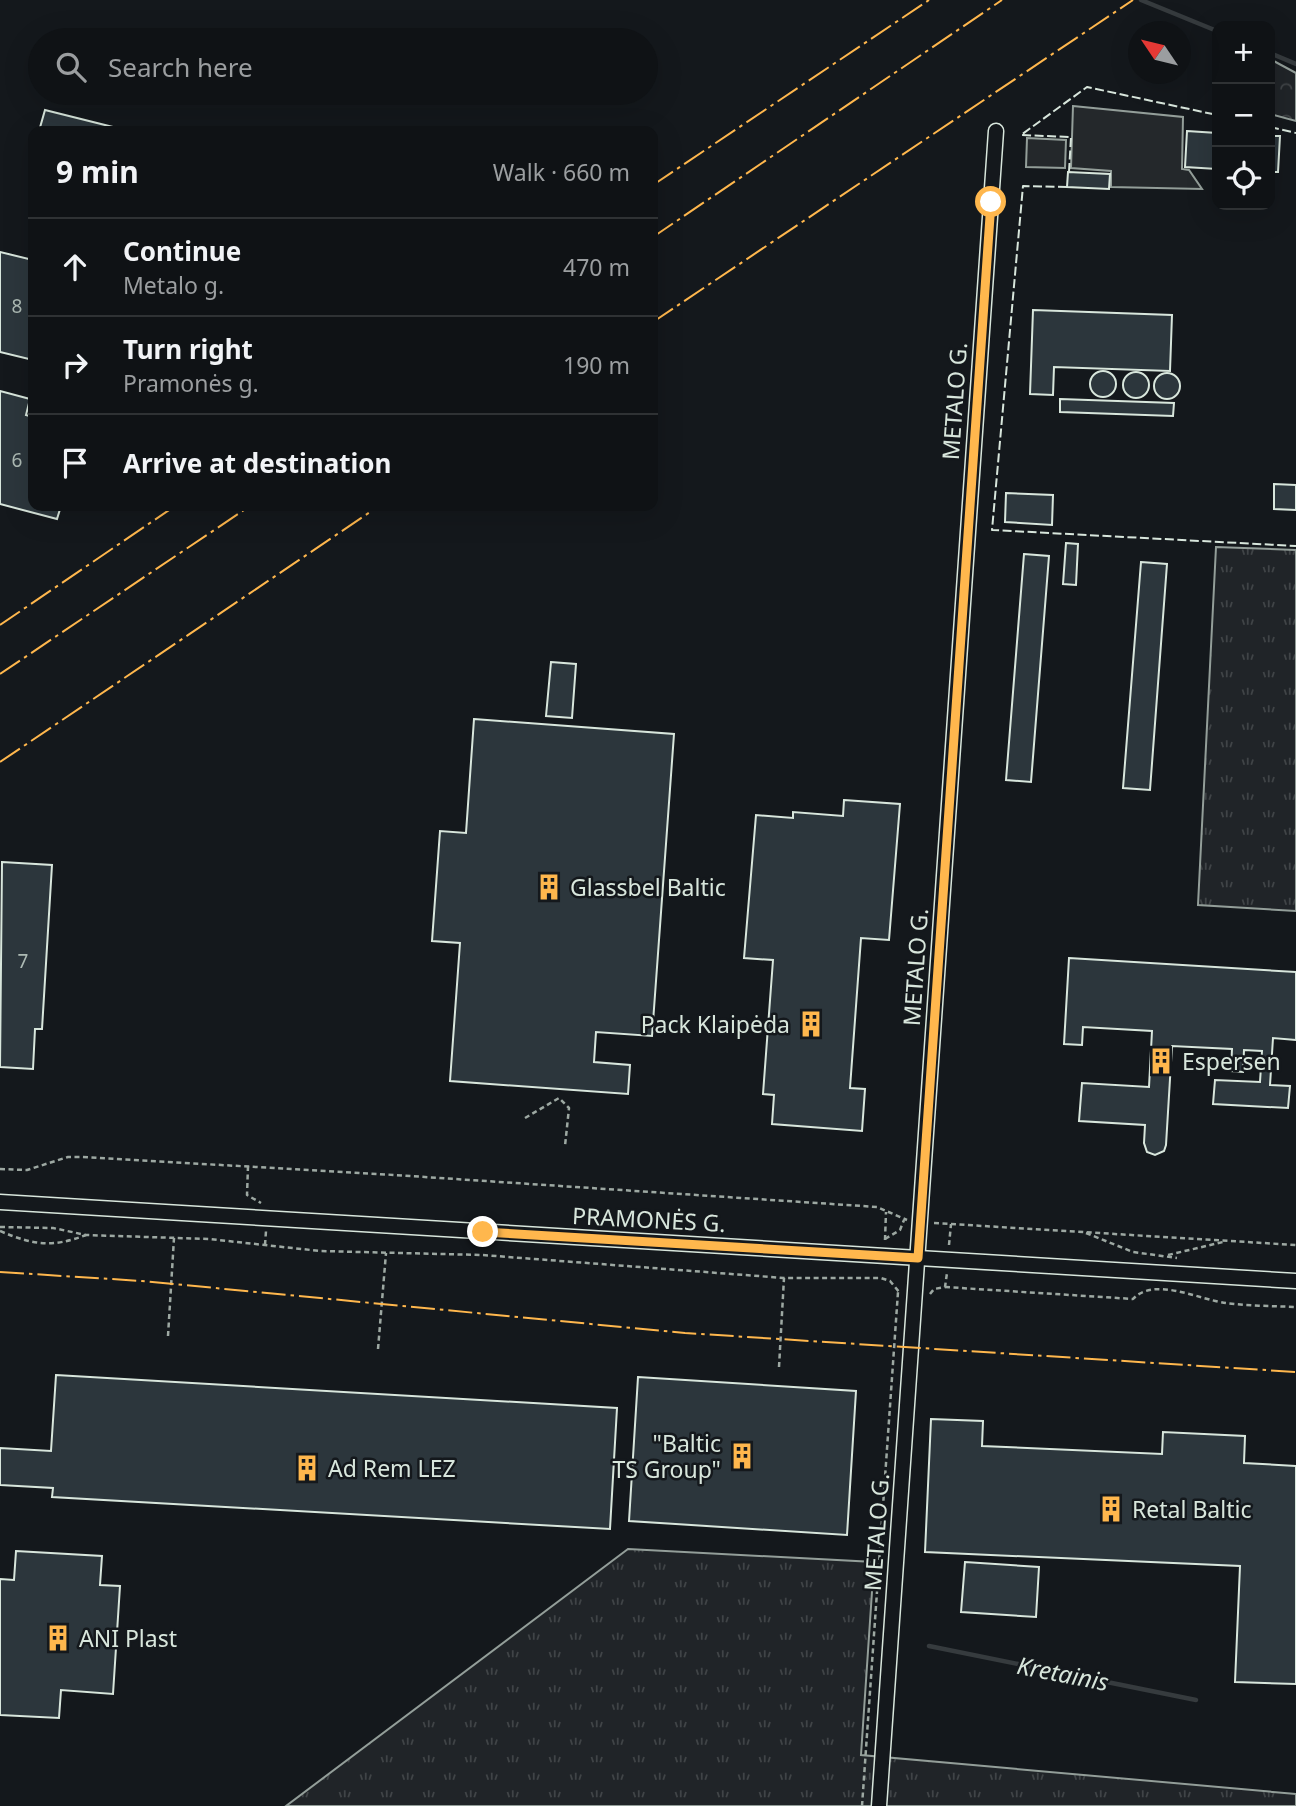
<!DOCTYPE html>
<meta charset="utf-8">
<style>
body{margin:0;font-family:"Noto Sans",sans-serif;background:#181b1e;color:#f1f3f6}
.controls{position:absolute;right:21px;top:21px;display:grid;overflow:hidden;border-radius:14px;box-shadow:0 7px 28px #0002}
.controls button{width:63px;height:63px;display:grid;place-items:center;padding:0;border:0;border-bottom:2px solid #2f3234;background:#0f1215;color:#f1f3f6;font:35px sans-serif}
.compass{position:absolute;left:1128px;top:21px;width:63px;height:63px;border-radius:50%;background:#0f1215;box-shadow:0 7px 28px #0002;rotate:305deg}
.stop{position:absolute;width:21px;height:21px;margin:-16px;border:5px solid #ffb74d;border-radius:50%;background:#fff}
.stop.end{background:#ffb74d;border-color:#fff;box-shadow:0 2px 7px #0008}
.list{margin:0;padding:0;list-style:none}
h2{display:flex;justify-content:space-between;align-items:center;height:91px;margin:0;padding:0 28px;font-size:30px}
h2 small{font-size:23px;font-weight:400;color:#9b9ea0}
.list li{display:grid;grid-template-columns:46px 1fr auto;gap:21px;align-items:center;box-sizing:border-box;height:98px;padding:0 28px;border-top:2px solid #2f3234}
.list b{display:block;font-size:26px;white-space:nowrap}
.list p{margin:0;font-size:23px;white-space:nowrap;color:#9b9ea0}
.list em{font-size:23px;font-style:normal;color:#9b9ea0}
.icon{flex:none;width:38px;height:38px;fill:none;stroke:currentColor;stroke-width:2;stroke-linecap:round;stroke-linejoin:round}
.map{position:relative;flex:none;width:1296px;height:1806px;overflow:hidden}
.search{position:absolute;background:#0f1215;box-shadow:0 7px 28px #0002;left:28px;top:28px;width:630px;height:77px;display:flex;align-items:center;gap:18px;box-sizing:border-box;padding:0 24px;border-radius:38px;color:#9b9ea0;font-size:26px}
.panel{position:absolute;background:#0f1215;box-shadow:0 7px 28px #0002;left:28px;top:126px;width:630px;height:385px;border-radius:14px}
.map>svg:first-child{display:block}
</style>
<div class="map">
<svg width="1296" height="1806" viewBox="0 0 1296 1806">
<defs>
<pattern id="grass-tufts" width="24" height="20" patternUnits="userSpaceOnUse" patternTransform="scale(1.75)"><rect width="24" height="20" fill="#202428"/><path d="M3 7l-1-3M5 7V3M7 7l1-3M15 17l-1-3M17 17v-4M19 17l1-3" fill="none" stroke="#404447"/></pattern>
<pattern id="forest-crowns" width="20" height="18" patternUnits="userSpaceOnUse" patternTransform="scale(1.75)"><rect width="20" height="18" fill="#202428"/><path d="M2 6a3 3 0 1 1 6 0M12 15a3 3 0 1 1 6 0" fill="none" stroke="#404447"/></pattern>
</defs>
<rect width="100%" height="100%" fill="#14181c"/>
<g fill="url(#grass-tufts)" stroke="#939e99" stroke-width="2">
<polygon points="1216,547 1296,550 1296,911 1198,905"/>
<polygon points="628,1549 874,1562 861,1755 1296,1794 1296,1806 286,1806"/>
</g>
<polygon fill="url(#forest-crowns)" stroke="#939e99" stroke-width="2" points="1270,59 1296,73 1296,121 1270,114"/>
<g fill="#24282b" stroke="#939e99" stroke-width="2">
<polygon points="1073,106 1183,117 1182,169 1189,170 1202,189 1111,187 1111,171 1071,168"/>
<polygon points="1027,138 1066,140 1065,168 1026,167"/>
</g>
<g fill="none" stroke-linecap="round" stroke-linejoin="round">
<g stroke="#363b3e" stroke-width="4.5">
<polyline points="1141,0 1217,31"/>
<polyline points="1270,53 1296,64"/>
<polyline points="929,1646 1196,1700"/>
</g>
</g>
<g fill="#2c363c" stroke="#d8e6dc" stroke-width="2">
<polygon points="45,110 129,131 39,131"/>
<polygon points="1187,131 1217,133 1217,169 1185,167"/>
<polygon points="1270,136 1280,136 1278,172 1270,172"/>
<polygon points="1068,172 1110,174 1109,189 1067,187"/>
<polygon points="0,252 33,260 33,360 0,352"/>
<polygon points="1033,310 1172,315 1170,371 1054,367 1053,395 1030,394"/>
<circle cx="1103" cy="384" r="13"/>
<circle cx="1136" cy="385" r="13"/>
<circle cx="1167" cy="386" r="13"/>
<polygon points="0,391 30,399 26,415 33,417 33,506 61,506 57,519 0,504"/>
<polygon points="1060,399 1174,403 1173,416 1060,412"/>
<polygon points="1274,484 1296,485 1296,510 1274,509"/>
<polygon points="1006,493 1053,495 1052,525 1005,522"/>
<polygon points="1066,543 1078,544 1076,585 1063,584"/>
<polygon points="1024,554 1049,556 1031,782 1006,780"/>
<polygon points="1141,562 1167,564 1150,790 1123,788"/>
<polygon points="551,662 576,664 572,718 546,716"/>
<polygon points="474,719 674,734 652,1036 596,1032 594,1062 630,1065 628,1094 450,1081 460,943 432,941 440,831 466,833"/>
<polygon points="844,800 900,804 889,940 861,938 850,1088 865,1089 862,1131 772,1124 774,1095 763,1094 773,960 744,958 756,815 793,818 793,812 843,816"/>
<polygon points="2,862 52,865 42,1029 35,1029 33,1069 0,1067"/>
<polygon points="1069,958 1296,972 1296,1040 1273,1038 1270,1085 1290,1086 1288,1108 1213,1104 1215,1080 1260,1082 1262,1051 1244,1050 1243,1072 1231,1071 1232,1049 1172,1046 1166,1145 1164,1151 1155,1155 1147,1152 1144,1143 1145,1125 1079,1121 1082,1083 1149,1087 1152,1031 1083,1027 1082,1045 1064,1044"/>
<polygon points="56,1375 617,1408 610,1529 52,1497 53,1488 0,1485 0,1448 51,1451"/>
<polygon points="638,1377 856,1391 847,1535 629,1521"/>
<polygon points="931,1419 983,1421 982,1446 1162,1454 1163,1432 1245,1436 1244,1463 1296,1466 1296,1684 1235,1682 1240,1566 925,1552"/>
<polygon points="16,1551 102,1556 100,1585 120,1586 113,1694 61,1690 59,1718 0,1715 0,1579 14,1580"/>
<polygon points="965,1562 1039,1567 1036,1617 961,1612"/>
</g>
<g fill="none" stroke-linecap="round" stroke-linejoin="round">
<g stroke="#d8e6dc" stroke-width="17">
<g id="street">
<polyline points="0,1202 1296,1281"/>
<polyline points="879,1806 996,131"/>
</g>
</g>
<g stroke="#9da8a2" stroke-width="2.5" stroke-dasharray="5 3.5" stroke-linecap="butt">
<polyline points="525,1118 559,1098 569,1108 565,1146"/>
<polyline points="248,1166 247,1195 261,1203"/>
<polyline points="0,1169 27,1170 68,1157 82,1157 395,1175 877,1207 907,1220"/>
<polyline points="934,1223 1296,1245"/>
<polyline points="0,1227 53,1228 86,1235 209,1239 320,1251 482,1255 784,1278 881,1278 890,1281 900,1293"/>
<path d="M 0,1231 C 33,1245 52,1248 86,1235"/>
<polyline points="1086,1233 1133,1252 1177,1258"/>
<polyline points="885,1239 900,1230 904,1220"/>
<polyline points="885,1240 886,1212"/>
<polyline points="265,1245 266,1231"/>
<polyline points="949,1245 951,1224"/>
<polyline points="1168,1255 1223,1242"/>
<path d="M 945,1287 L 1133,1299 C 1154,1276 1200,1300 1226,1303 C 1249,1306 1273,1306 1296,1307"/>
<polyline points="930,1294 934,1289 945,1287 947,1273"/>
<polyline points="168,1336 174,1238"/>
<polyline points="378,1349 386,1253"/>
<polyline points="779,1367 784,1278"/>
<polyline points="862,1806 898,1292"/>
</g>
<use href="#street" stroke="#14181c" stroke-width="14"/>
<g stroke="#d8e6dc" stroke-width="2" stroke-dasharray="9 3.5" stroke-linecap="butt">
<polyline points="1270,127 1296,133"/>
<polyline points="1069,172 1071,137 1021,135 1087,87 1217,115"/>
<polyline points="1067,187 1023,186 992,530 1296,546"/>
</g>
<g stroke="#ffb74d" stroke-width="2" stroke-dasharray="24 5 3.5 5" stroke-linecap="butt">
<polyline points="653,185 929,0"/>
<polyline points="653,237 1002,0"/>
<polyline points="653,322 1133,0"/>
<polyline points="0,625 175,506"/>
<polyline points="0,674 250,506"/>
<polyline points="0,762 379,506"/>
<polyline points="0,1272 142,1281 685,1333 1296,1372"/>
</g>
</g>
<g fill="none" stroke-linecap="round" stroke-linejoin="round">
<polyline stroke="#ffb74d" stroke-width="9" points="483,1232 918,1258 991,202"/>
</g>
<defs>
<g id="building-bare" transform="scale(2.1)"><path d="M-4-6H4V6H1V3H-1V6H-4ZM-2.5-4.3h1.7v1.8h-1.7ZM.8-4.3h1.7v1.8H.8ZM-2.5-1h1.7V.8h-1.7ZM.8-1h1.7V.8H.8Z" fill="#ffb74d" stroke="#14181c" stroke-width="2.5" paint-order="stroke"/></g>
</defs>
<g fill-rule="evenodd">
<use href="#building-bare" x="549" y="887"/>
<use href="#building-bare" x="811" y="1024"/>
<use href="#building-bare" x="1161" y="1061"/>
<use href="#building-bare" x="742" y="1456"/>
<use href="#building-bare" x="307" y="1468"/>
<use href="#building-bare" x="1111" y="1509"/>
<use href="#building-bare" x="58" y="1638"/>
</g>
<g text-anchor="middle" dominant-baseline="central" stroke-width="5" stroke-linejoin="round" paint-order="stroke">
<g font-size="19" fill="#adbab4">
<text x="17" y="306">8</text>
<text x="17" y="460">6</text>
<text x="23" y="961">7</text>
</g>
<g font-size="23" fill="#d8e6dc" stroke="#14181c">
<text transform="translate(954 401) rotate(-86)">METALO G.</text>
<text transform="translate(915 967) rotate(-86)">METALO G.</text>
<text transform="translate(649 1219) rotate(3)">PRAMONĖS G.</text>
<text transform="translate(876 1532) rotate(-86)">METALO G.</text>
</g>
<g font-size="23" fill="#d8e6dc" stroke="#14181c" text-anchor="start">
<text x="570" y="887">Glassbel Baltic</text>
<text x="790" y="1024" text-anchor="end">Pack Klaipėda</text>
<text x="1182" y="1061">Espersen</text>
<text x="721" y="1443" text-anchor="end">"Baltic<tspan x="721" dy="26">TS Group"</tspan></text>
<text x="328" y="1468">Ad Rem LEZ</text>
<text x="1132" y="1509">Retal Baltic</text>
<text x="79" y="1638">ANI Plast</text>
</g>
<g font-size="24" font-style="italic" fill="#d8e6dc" stroke="#14181c">
<text transform="translate(1063 1673) rotate(11)">Kretainis</text>
</g>
</g>
</svg>
<div class="controls">
<button>+</button>
<button>−</button>
<button><svg class="icon" aria-label="locate" viewBox="0 0 24 24"><circle cx="12" cy="12" r="6"/><path d="M12 2v4M12 18v4M2 12h4M18 12h4"/></svg></button>
</div>
<svg class="compass" viewBox="-18 -18 36 36"><path d="M0-13l5 13h-10z" fill="#e53935"/><path d="M0 13l5-13h-10z" fill="#9b9ea0"/></svg>
<div class="stop" style="left:991px;top:202px"></div>
<div class="stop end" style="left:483px;top:1232px"></div>
<div class="search"><svg class="icon" aria-label="search" viewBox="0 0 24 24"><circle cx="10" cy="10" r="6"/><path d="M15 15l6 6"/></svg>Search here</div>
<section class="panel">
<h2>9 min<small>Walk · 660 m</small></h2>
<ul class="list">
<li><svg class="icon" aria-label="ahead" viewBox="0 0 24 24"><path d="M12 20V5M6 11l6-6 6 6"/></svg><div><b>Continue</b><p>Metalo g.</p></div><em>470 m</em></li>
<li><svg class="icon" aria-label="right" viewBox="0 0 24 24"><path d="M7 20v-9h11M14 6l5 5-5 5"/></svg><div><b>Turn right</b><p>Pramonės g.</p></div><em>190 m</em></li>
<li><svg class="icon" aria-label="arrive" viewBox="0 0 24 24"><path d="M6 21V4h12l-3 4 3 4H6"/></svg><div><b>Arrive at destination</b></div></li>
</ul>
</section>
</div>
